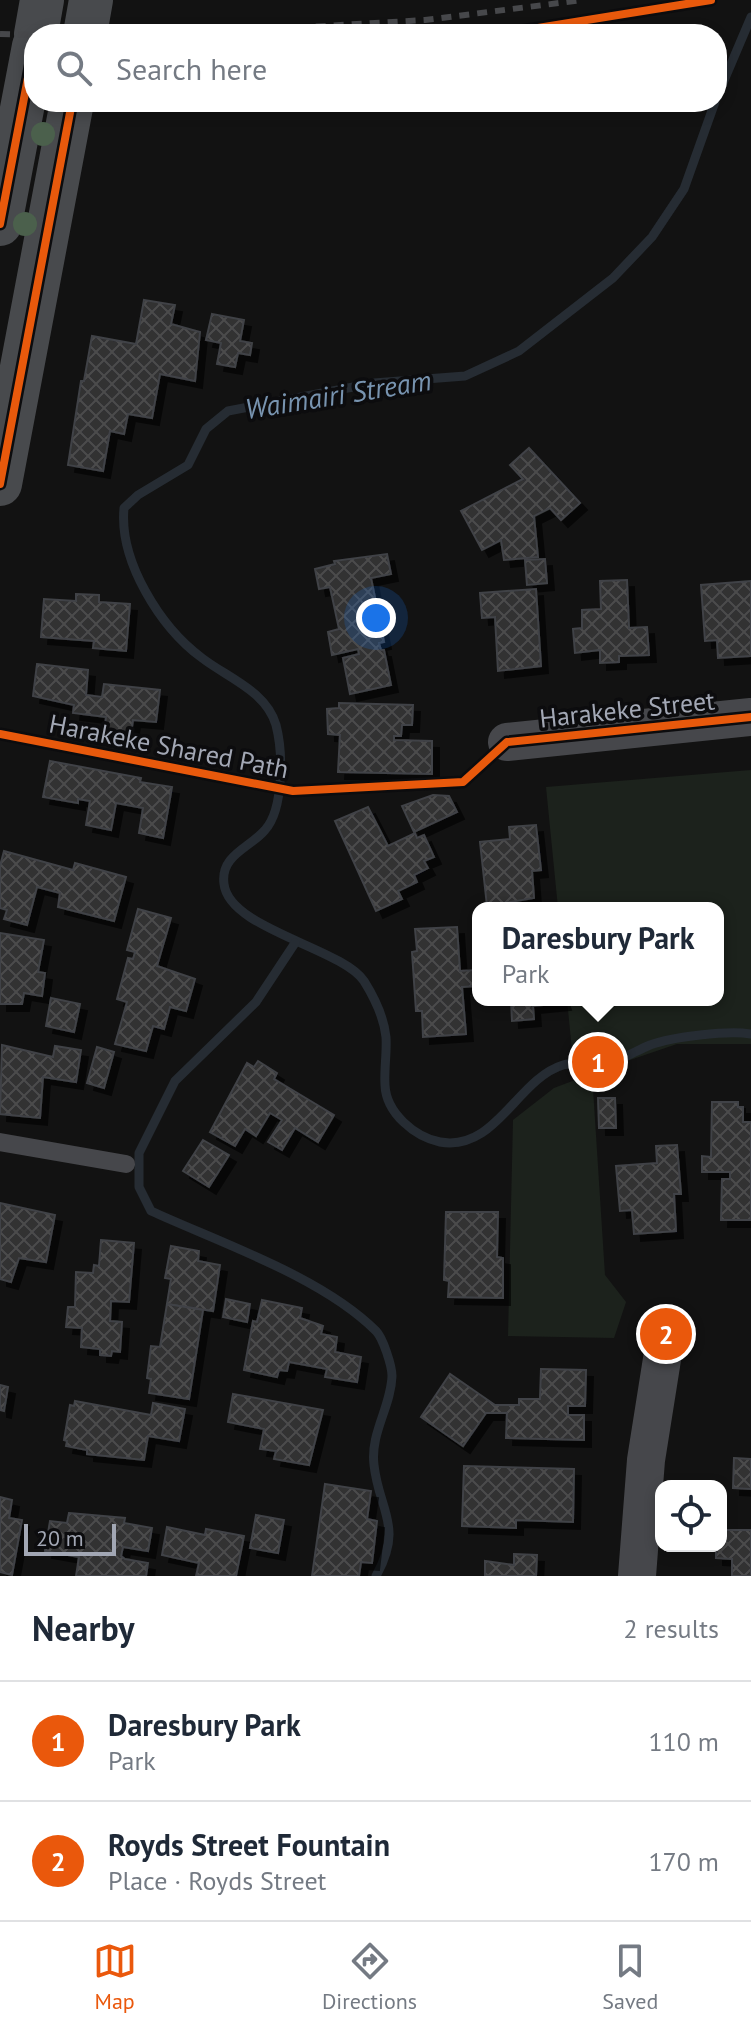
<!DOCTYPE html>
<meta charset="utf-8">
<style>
body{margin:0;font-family:"PT Sans",sans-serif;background:#f2f2f3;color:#1f2937}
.controls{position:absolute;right:24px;bottom:24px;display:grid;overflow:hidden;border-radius:16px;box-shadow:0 4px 12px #0003}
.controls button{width:72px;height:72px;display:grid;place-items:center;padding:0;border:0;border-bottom:2px solid #e0e1e3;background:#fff;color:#1f2937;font:40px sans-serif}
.scale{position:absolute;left:24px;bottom:20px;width:92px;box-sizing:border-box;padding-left:8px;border:4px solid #a2a7b4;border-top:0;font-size:22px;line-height:28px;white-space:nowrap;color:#a2a7b4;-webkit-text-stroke:6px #0c0c0e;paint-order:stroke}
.you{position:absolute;left:376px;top:618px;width:28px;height:28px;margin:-20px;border:6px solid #fff;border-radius:50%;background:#1a73e8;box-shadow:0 0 0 12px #1a73e833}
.badge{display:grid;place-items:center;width:52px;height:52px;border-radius:50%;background:#ea580c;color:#fff;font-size:26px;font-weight:700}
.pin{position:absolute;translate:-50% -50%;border:4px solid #fff;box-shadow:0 2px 8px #0006}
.popup{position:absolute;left:472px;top:902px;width:252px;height:104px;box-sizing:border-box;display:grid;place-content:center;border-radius:16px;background:#fff;filter:drop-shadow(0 2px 6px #0005);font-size:26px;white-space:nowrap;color:#747a83}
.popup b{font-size:30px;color:#1f2937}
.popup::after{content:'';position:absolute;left:50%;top:100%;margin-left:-16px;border:16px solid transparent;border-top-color:#fff}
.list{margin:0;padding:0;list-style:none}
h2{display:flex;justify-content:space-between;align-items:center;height:104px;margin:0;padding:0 32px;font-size:34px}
h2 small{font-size:26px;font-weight:400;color:#747a83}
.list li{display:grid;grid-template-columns:52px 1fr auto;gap:24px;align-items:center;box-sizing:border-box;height:120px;padding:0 32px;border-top:2px solid #e0e1e3}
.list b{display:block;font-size:30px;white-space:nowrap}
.list p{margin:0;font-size:26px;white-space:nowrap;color:#747a83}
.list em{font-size:26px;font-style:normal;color:#747a83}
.icon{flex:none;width:44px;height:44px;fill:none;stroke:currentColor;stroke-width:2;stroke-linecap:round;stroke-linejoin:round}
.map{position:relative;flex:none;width:751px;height:1576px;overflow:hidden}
.search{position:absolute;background:#fff;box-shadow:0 4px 12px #0003;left:24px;right:24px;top:24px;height:88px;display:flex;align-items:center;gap:20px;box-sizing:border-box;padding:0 28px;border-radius:32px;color:#747a83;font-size:30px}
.sheet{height:344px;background:#fff}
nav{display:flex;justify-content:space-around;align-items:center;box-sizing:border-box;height:112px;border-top:2px solid #e0e1e3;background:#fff;font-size:22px;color:#747a83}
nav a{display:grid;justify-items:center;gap:4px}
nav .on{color:#ea580c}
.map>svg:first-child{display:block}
</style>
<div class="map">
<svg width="751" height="1576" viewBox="0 0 751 1576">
<defs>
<pattern id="building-cross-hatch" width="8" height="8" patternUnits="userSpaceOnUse" patternTransform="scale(2)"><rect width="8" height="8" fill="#303031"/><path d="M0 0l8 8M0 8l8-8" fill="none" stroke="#4b4b4c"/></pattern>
<filter id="shadow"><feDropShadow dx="7" dy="7" stdDeviation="0" flood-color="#0009"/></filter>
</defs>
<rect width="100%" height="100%" fill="#121212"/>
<polygon fill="#1c221c" points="751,770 751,1044 677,1044 592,1073 605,1275 626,1302 614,1338 508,1336 513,1120 554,1088 575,1080 567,1000 718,1000 718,908 558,908 546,787"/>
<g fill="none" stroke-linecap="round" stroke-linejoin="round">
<g stroke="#262c33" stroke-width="9">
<polyline points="717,97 751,17"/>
<path d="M 715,102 L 684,189 L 652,237 L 613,278 L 519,351 L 465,376 L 374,383 L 228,411 L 206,429 L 188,465 L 138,495 L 124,508 C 119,561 160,627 202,658 C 228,678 266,691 276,725 C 283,752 284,809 265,830 C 250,848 220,855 224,884 C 229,929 342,948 364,981 C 374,997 384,1018 386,1037 C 387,1053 384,1069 385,1085 C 386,1113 415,1137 440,1142 C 496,1152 517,1079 563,1065 C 576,1061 592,1065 605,1063 C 620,1062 635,1051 650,1045 C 672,1037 728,1030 751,1034"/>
<path d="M 295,943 L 256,1002 L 175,1081 L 139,1153 L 139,1187 L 151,1211 C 221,1243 322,1277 376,1331 C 383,1338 392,1366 392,1376 C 391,1407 370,1433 374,1465 C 379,1511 404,1526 376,1576"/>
</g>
</g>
<g fill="url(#building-cross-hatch)" stroke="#404246" stroke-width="2" filter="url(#shadow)">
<polygon points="144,300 175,305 171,324 200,332 195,381 160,374 152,418 128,414 124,434 110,431 103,471 68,465 81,381 84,381 92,336 136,344"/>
<polygon points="212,314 244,320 240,341 252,343 250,355 238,353 235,367 217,364 221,343 206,340"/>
<polygon points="529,448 580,503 561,520 550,508 534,516 538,557 504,560 501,540 482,550 461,511 523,479 510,465"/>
<polygon points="387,554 391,574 371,578 384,642 379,643 381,650 384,650 391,685 350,694 343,658 359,654 358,649 332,655 328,632 339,629 330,587 319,589 315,569 335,564 334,561"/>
<polygon points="545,559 547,583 527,585 525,560"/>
<polygon points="627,580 629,628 647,627 649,655 619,656 619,662 600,663 600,650 575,653 573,629 582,628 582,610 601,609 600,581"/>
<polygon points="751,581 751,656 718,658 717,640 705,641 701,585"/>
<polygon points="536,589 541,666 498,671 495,617 482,618 480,593"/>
<polygon points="76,594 99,595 99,602 130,604 126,651 93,648 94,641 41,637 44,599 76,601"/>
<polygon points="37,664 88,670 86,695 102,697 104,684 160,690 156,722 133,720 130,741 104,738 106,717 73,713 74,705 33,696"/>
<polygon points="339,703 413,705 412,725 402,725 401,736 394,736 394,740 432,741 432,774 338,772 340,735 328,734 327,709 339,708"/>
<polygon points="50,761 141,778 140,782 172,787 163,838 139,833 143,808 116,803 111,830 86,825 90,801 78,799 78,803 43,797"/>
<polygon points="433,795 449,796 457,812 414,832 402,806"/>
<polygon points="368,807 388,846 415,833 417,838 424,835 434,857 424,861 428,868 414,875 417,882 398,891 402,899 376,911 335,821"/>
<polygon points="536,825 541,870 532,871 534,898 487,906 480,842 510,839 509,827"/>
<polygon points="4,851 73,870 75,863 126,877 114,921 58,907 60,893 37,887 27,925 4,919 7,910 0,908 0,866"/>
<polygon points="138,909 171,918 157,966 195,979 186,1011 170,1007 164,1029 153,1026 146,1051 115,1044 127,1002 117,999 128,958 133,959 135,952 127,950"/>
<polygon points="457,927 460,971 477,970 477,986 462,987 466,1034 423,1037 422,1011 416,1011 412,952 417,951 415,929"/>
<polygon points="0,933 44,940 38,972 45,973 42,996 24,993 22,1004 0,1004"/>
<polygon points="51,998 80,1004 74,1032 46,1026"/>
<polygon points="511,1000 563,1000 564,1003 533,1006 534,1019 512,1021"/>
<polygon points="2,1045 53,1057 55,1046 81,1050 76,1082 43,1077 40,1118 0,1114"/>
<polygon points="97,1047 114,1052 104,1088 87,1083"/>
<polygon points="258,1061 277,1073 274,1079 334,1115 318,1142 295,1128 282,1150 268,1142 282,1120 270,1113 256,1136 245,1129 235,1146 210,1132 247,1063 254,1067"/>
<polygon points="598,1098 615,1098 616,1128 599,1128"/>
<polygon points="712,1102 738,1102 738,1107 743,1107 743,1122 751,1122 751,1220 721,1220 722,1179 730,1179 730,1172 702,1172 702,1156 711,1157"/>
<polygon points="203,1140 229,1155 209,1187 183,1171"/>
<polygon points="677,1145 681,1194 674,1194 676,1231 634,1234 632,1210 620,1211 616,1166 657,1163 656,1146"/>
<polygon points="0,1203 55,1215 46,1262 19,1258 11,1282 0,1279"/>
<polygon points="446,1212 498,1212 497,1257 503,1258 503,1298 448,1297 449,1281 444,1280"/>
<polygon points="101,1240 134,1243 129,1302 111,1301 110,1321 122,1322 120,1352 112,1351 111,1356 100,1355 100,1349 81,1347 82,1328 66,1327 68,1307 75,1307 76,1272 93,1273 94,1265 99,1266"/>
<polygon points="171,1246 199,1251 198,1261 220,1265 213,1311 167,1304 171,1279 165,1278"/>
<polygon points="226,1299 250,1304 247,1322 223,1317"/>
<polygon points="262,1300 302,1308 300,1318 323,1326 321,1334 337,1337 335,1352 361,1357 357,1382 325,1377 327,1369 289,1362 287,1371 279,1370 277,1377 244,1370 253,1321 257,1322"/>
<polygon points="167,1304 203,1310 189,1399 149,1393 151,1379 147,1378 151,1346 160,1347"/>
<polygon points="541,1369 586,1370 585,1406 568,1406 568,1415 584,1415 584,1440 506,1438 507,1413 486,1413 463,1446 421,1417 450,1374 495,1405 519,1405 519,1399 540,1399"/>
<polygon points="0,1385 8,1387 4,1411 0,1410"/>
<polygon points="233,1394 323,1410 309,1465 274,1459 276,1451 260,1449 264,1429 228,1422"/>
<polygon points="75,1401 151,1415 153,1403 185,1409 179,1441 148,1436 144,1460 87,1454 87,1450 66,1446 67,1441 64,1440 70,1405 74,1406"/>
<polygon points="734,1458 751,1459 751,1489 733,1488"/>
<polygon points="464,1466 574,1469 573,1522 516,1520 516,1528 462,1526"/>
<polygon points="325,1484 371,1491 367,1519 377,1521 372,1563 361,1562 359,1576 312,1576"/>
<polygon points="0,1497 12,1500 9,1518 22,1520 12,1575 0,1572"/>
<polygon points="69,1513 125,1518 124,1523 152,1528 148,1551 123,1547 121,1556 125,1559 148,1563 146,1576 76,1576 79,1557 45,1551 50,1521 67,1523"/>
<polygon points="256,1515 284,1520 278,1553 250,1548"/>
<polygon points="167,1527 205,1535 206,1529 244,1536 236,1576 196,1576 199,1563 162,1555"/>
<polygon points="721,1530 751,1530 751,1576 732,1576 732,1559 716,1558 716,1546 721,1546"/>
<polygon points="514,1554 537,1555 536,1576 485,1576 485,1561 514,1565"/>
</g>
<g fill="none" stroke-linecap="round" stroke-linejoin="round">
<polyline stroke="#46474b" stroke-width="18" points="0,1142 126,1164"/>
<g stroke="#46474b" stroke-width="38">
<polyline points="507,742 751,717"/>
<polyline points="637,1576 646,1460 666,1334"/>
</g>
<g stroke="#484a4d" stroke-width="44">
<polyline points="36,34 42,0"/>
<polyline points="85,34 91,0"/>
<polyline points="0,224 34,46"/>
<polyline points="0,484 72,102"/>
</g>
<g stroke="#47484b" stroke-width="6" stroke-dasharray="10 8" stroke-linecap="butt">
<polyline points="0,34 34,35"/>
<polyline points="190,34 425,20 583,0"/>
</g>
<g stroke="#0c0c0e" stroke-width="13">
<g id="cycleway">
<polyline points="500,34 711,0"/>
<polyline points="0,224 34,46"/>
<polyline points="0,484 72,102"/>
<polyline points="0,734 293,791 463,782 507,742 751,717"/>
</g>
</g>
<use href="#cycleway" stroke="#e8590c" stroke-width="8"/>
</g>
<g fill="#4b604c">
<circle cx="43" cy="134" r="12"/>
<circle cx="25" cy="224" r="12"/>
</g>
<g text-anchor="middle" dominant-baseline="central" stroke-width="7" stroke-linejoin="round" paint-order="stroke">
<g font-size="26" fill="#a2a7b4" stroke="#0c0c0e">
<text transform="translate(627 709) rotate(-6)">Harakeke Street</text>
<text transform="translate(169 746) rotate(11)">Harakeke Shared Path</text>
</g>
<g font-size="28" font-style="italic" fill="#7894b0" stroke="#0c0c0e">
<text transform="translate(338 394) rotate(-9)">Waimairi Stream</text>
</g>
</g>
</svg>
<div class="controls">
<button><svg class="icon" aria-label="locate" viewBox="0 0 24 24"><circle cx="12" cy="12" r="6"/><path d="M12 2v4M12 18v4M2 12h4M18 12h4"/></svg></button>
</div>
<div class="scale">20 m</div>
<div class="you"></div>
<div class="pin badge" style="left:598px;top:1062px">1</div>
<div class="popup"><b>Daresbury Park</b>Park</div>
<div class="pin badge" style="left:666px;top:1334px">2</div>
<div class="search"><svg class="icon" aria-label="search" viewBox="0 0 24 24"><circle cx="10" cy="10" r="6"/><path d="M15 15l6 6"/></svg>Search here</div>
</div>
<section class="sheet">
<h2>Nearby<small>2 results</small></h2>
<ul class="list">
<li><span class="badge">1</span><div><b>Daresbury Park</b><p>Park</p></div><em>110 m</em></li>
<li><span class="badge">2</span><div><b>Royds Street Fountain</b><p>Place · Royds Street</p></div><em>170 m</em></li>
</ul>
</section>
<nav>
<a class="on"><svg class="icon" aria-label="map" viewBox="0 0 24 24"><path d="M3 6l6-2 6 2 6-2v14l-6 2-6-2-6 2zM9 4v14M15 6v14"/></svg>Map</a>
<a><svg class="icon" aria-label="directions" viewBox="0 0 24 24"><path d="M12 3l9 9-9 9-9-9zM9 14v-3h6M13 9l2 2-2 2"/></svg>Directions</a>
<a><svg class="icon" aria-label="saved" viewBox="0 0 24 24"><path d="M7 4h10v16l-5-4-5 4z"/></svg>Saved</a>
</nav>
